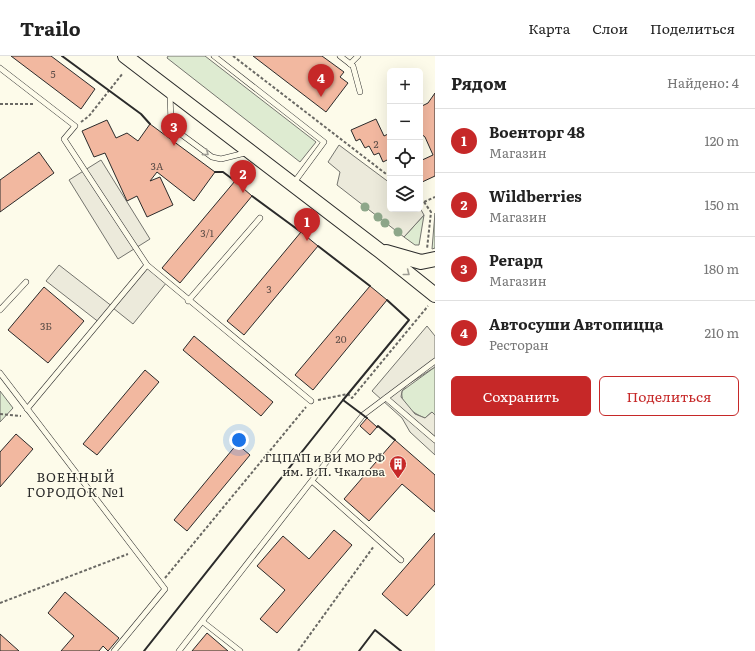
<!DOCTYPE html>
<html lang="ru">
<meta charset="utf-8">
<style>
body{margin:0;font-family:Literata,serif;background:#f6f6f6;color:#222}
.controls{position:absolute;right:12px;top:12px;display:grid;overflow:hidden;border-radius:6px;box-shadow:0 4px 16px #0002}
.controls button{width:36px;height:36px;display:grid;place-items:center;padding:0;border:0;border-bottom:1px solid #e0e0e0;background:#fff;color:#222;font:20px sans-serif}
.you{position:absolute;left:239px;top:384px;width:14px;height:14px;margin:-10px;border:3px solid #fff;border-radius:50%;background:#1a73e8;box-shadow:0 0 0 6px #1a73e833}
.badge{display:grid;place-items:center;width:26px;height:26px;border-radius:50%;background:#c62828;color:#fff;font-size:13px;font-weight:700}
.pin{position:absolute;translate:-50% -33px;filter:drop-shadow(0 1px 2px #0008)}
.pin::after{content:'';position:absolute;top:21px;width:14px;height:12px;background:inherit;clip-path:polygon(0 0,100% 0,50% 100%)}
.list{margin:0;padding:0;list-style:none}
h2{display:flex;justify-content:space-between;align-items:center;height:52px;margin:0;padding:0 16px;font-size:17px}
h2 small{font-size:13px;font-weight:400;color:#767676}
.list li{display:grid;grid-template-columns:26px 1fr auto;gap:12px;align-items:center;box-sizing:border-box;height:64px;padding:0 16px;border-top:1px solid #e0e0e0}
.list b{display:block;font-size:15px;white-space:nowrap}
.list p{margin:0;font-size:13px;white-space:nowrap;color:#767676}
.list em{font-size:13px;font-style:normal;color:#767676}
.actions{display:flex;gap:8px;padding:12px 16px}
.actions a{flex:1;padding:9px 0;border:1px solid #c62828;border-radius:6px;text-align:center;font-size:14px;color:#c62828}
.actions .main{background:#c62828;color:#fff}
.icon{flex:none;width:22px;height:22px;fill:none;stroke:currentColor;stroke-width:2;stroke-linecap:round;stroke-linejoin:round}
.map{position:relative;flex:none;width:435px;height:595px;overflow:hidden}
header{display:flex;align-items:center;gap:24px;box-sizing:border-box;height:56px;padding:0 20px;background:#fff;border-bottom:1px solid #e0e0e0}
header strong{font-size:19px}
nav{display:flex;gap:22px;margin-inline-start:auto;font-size:14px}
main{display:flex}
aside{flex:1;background:#fff}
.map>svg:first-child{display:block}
</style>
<header>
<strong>Trailo</strong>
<nav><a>Карта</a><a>Слои</a><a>Поделиться</a></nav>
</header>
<main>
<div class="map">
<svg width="435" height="595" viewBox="0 0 435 595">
<rect width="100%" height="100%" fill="#fdfbea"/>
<g fill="#deebd1" stroke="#74746e">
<polygon points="168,0 205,0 316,86 300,106 167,2"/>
<polygon points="435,157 435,192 432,193"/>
<polygon points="424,159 419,189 415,189 404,181"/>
<path d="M 435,311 L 435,359 L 432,356 L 425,362 C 413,357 400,349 402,335 Z"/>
<polygon points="0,335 13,352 0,366"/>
</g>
<g fill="#eceadb" stroke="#74746e">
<polygon points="339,89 390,127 390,153 420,152 424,159 404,181 337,129 340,116 328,106"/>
<polygon points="101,104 150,183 118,203 69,124"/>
<polygon points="59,209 113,251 147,209 167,226 133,268 113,252 100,267 46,225"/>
<polygon points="427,270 435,280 435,311 407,329 402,335 401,341 415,358 425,362 432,356 435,359 435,399 410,376 402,362 372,335"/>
</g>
<g fill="#f2b8a0" stroke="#2b2b2b">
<polygon points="11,0 51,0 95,33 81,53"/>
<polygon points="253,0 322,0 344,16 340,21 348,27 326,56"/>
<polygon points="435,37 435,120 420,127 420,105 433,99 425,81 420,77 420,51 428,47"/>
<polygon points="376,63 384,80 388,78 390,83 390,109 387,104 383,106 379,97 374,99 369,90 365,92 360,83 356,85 351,74"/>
<polygon points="107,64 116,82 127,77 138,85 150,68 215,116 194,145 157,116 150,125 160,121 173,149 147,161 137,140 127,145 105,97 94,101 82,75"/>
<polygon points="39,96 54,117 0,156 0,124"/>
<polygon points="235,125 252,140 180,227 162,212"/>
<polygon points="301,176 318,190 244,279 227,265"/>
<polygon points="370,230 387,244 313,334 295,319"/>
<polygon points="44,231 84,265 48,307 8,274"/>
<polygon points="194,280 273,346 261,360 183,294"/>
<polygon points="145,314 159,326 97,399 83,388"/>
<polygon points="367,362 377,371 370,379 360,370"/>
<polygon points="16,378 33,393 0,431 0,396"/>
<polygon points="395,384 435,419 435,456 402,428 369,465 344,443"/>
<polygon points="237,388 250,399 187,475 174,464"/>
<polygon points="334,474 352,489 277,577 260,563 285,534 257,510 283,480 309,503"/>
<polygon points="435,477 435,528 407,560 382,538"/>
<polygon points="65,536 119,582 108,595 103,590 99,595 61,595 74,580 48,557"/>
<polygon points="207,577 228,595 192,595"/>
<polygon points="0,578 19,595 0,595"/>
</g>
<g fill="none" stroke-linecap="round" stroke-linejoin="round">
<g stroke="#2b2b2b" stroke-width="6">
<g id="service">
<polyline points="214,0 324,86 293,128"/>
<polyline points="340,0 353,10 360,36"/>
<polyline points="350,8 358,0"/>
<polyline points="0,12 75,70 64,83 147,209"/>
<polyline points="170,38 171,67 174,73 212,101 221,103 245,97"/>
<polyline points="188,245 260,162"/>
<polyline points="0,254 26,226"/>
<polyline points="0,317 165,533 114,595"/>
<polyline points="386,342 435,384"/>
<polyline points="27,353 147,209 311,345"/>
<polyline points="313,426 401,504"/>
<polyline points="203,566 240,595"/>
<polyline points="179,595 363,359 435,305"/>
</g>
</g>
<g stroke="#2b2b2b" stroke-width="16">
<g id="secondary">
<polyline points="125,0 380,195 435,239"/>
<polyline points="386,196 421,206 435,203"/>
</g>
</g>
<g stroke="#6a6964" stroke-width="2" stroke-dasharray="3 2" stroke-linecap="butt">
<polyline points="233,0 390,121"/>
<polyline points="0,48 33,48"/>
<polyline points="81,66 89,60 123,17"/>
<polyline points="420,143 424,146 435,141"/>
<polyline points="424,146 431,156 427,193"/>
<polyline points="318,344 348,338 352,342 428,250"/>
<polyline points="0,358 21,360"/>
<polyline points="165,522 306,351"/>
<polyline points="0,547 128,498"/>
<polyline points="298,595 374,490"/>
</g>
<use href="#service" stroke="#fdfbea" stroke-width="5"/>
<use href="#secondary" stroke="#fdfbea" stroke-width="14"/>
<g stroke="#2b2b2b" stroke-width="2">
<polyline points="62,0 141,58 150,68"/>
<polyline points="215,116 223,116 235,125"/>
<polyline points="252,140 301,176"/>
<polyline points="318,190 370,230"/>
<polyline points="343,344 409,264 387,244"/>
<polyline points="377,371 378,370 395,384"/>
<polyline points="144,595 343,344 367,362"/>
<polyline points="359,595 375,574 401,595"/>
</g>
</g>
<g fill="#8ea78a">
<circle cx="365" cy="151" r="4.5"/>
<circle cx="378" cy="161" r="4.5"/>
<circle cx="385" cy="167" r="4.5"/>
<circle cx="398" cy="176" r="4.5"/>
</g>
<defs><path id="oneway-chevron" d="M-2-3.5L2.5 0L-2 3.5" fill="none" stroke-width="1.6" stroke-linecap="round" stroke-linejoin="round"/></defs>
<g stroke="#9e9d94">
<use href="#oneway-chevron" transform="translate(206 97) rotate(37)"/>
<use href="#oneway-chevron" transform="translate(407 217) rotate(38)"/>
</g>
<defs>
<g id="building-pin" transform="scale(0.9)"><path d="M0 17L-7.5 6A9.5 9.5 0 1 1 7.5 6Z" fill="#c62828" stroke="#fdfbea"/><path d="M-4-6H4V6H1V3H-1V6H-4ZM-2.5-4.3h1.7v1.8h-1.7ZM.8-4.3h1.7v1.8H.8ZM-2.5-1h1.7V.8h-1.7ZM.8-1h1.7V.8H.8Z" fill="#fff"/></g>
</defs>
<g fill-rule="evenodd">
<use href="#building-pin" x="398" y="408"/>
</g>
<g text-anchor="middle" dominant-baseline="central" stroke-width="3" stroke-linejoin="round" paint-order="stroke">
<g font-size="10" fill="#5d4e48">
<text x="53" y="17">5</text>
<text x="376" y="87">2</text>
<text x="157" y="109">3А</text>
<text x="207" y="176">3/1</text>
<text x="269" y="232">3</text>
<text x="46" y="269">3Б</text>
<text x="341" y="282">20</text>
</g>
<g font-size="12" fill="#2b2b2b" stroke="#fdfbea" text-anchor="end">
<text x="385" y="401">ГЦПАП и ВИ МО РФ<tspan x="385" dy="14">им. В.П. Чкалова</tspan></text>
</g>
<g font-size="13" letter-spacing="1" fill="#2b2b2b" stroke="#fdfbea">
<text x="76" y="420">ВОЕННЫЙ<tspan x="76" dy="15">ГОРОДОК №1</tspan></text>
</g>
</g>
</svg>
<div class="controls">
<button>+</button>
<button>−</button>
<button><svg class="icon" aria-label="locate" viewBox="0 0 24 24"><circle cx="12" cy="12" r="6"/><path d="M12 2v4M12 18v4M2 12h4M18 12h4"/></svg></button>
<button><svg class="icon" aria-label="layers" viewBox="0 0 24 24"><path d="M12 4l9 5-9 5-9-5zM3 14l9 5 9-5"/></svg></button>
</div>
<div class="you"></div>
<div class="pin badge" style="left:307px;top:185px">1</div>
<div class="pin badge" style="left:243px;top:137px">2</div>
<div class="pin badge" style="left:174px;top:90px">3</div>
<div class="pin badge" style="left:321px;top:41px">4</div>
</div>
<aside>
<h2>Рядом<small>Найдено: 4</small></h2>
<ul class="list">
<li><span class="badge">1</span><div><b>Военторг 48</b><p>Магазин</p></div><em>120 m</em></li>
<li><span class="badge">2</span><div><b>Wildberries</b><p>Магазин</p></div><em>150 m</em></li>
<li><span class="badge">3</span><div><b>Регард</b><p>Магазин</p></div><em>180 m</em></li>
<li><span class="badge">4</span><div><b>Автосуши Автопицца</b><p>Ресторан</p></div><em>210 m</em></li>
</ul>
<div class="actions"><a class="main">Сохранить</a><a>Поделиться</a></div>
</aside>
</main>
